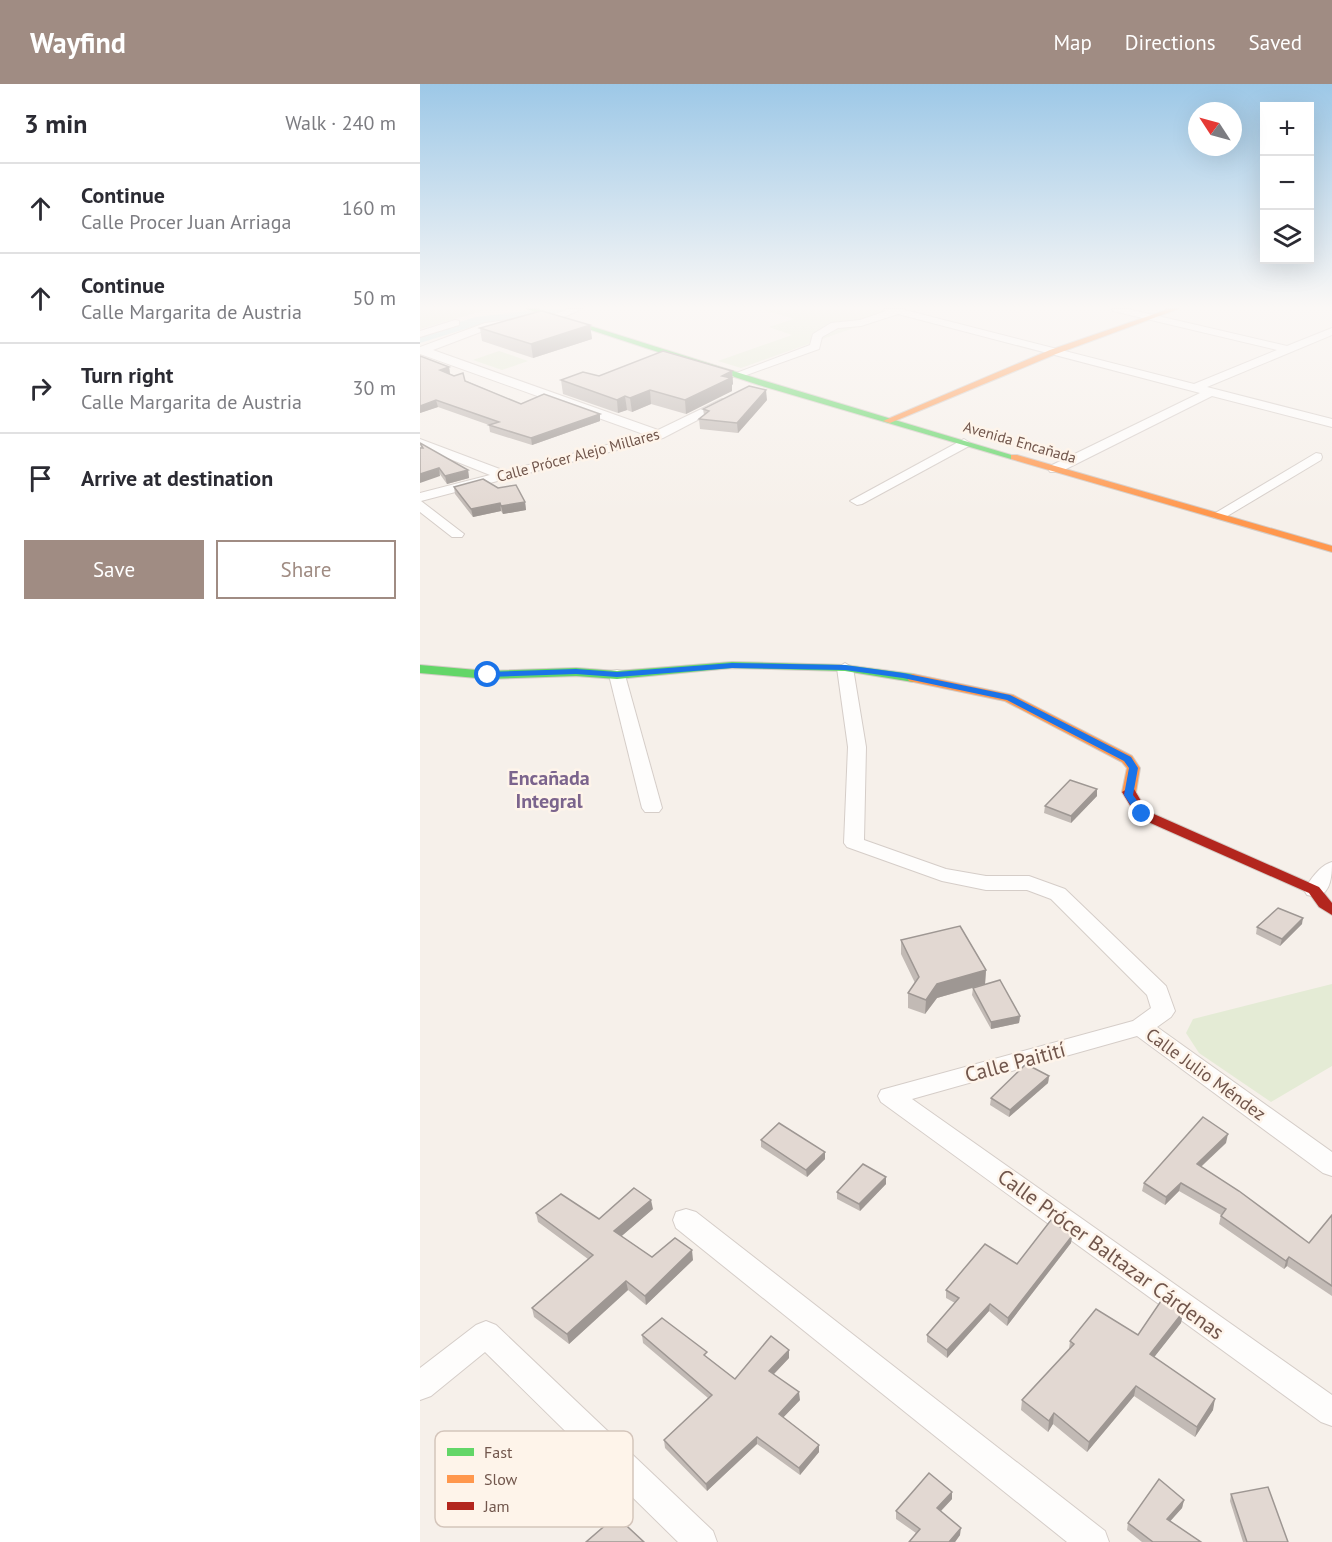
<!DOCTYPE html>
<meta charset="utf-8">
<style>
body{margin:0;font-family:"PT Sans",sans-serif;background:#f7f7f7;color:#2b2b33}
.controls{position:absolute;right:18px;top:18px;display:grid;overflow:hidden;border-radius:0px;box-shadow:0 6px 24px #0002}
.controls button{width:54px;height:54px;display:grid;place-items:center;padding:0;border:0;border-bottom:2px solid #e1e1e2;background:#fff;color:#2b2b33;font:30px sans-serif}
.compass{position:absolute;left:768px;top:18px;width:54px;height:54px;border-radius:50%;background:#fff;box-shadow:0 6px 24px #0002;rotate:306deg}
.stop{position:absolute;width:18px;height:18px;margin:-14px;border:4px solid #1a73e8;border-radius:50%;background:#fff}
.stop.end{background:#1a73e8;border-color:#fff;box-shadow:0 2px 6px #0008}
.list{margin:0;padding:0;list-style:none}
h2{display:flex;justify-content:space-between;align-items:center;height:78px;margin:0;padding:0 24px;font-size:26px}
h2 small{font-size:20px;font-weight:400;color:#7c7c81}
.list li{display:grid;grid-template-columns:39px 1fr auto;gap:18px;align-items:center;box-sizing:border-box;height:90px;padding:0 24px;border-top:2px solid #e1e1e2}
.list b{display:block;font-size:22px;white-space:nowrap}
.list p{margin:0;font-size:20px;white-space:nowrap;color:#7c7c81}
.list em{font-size:20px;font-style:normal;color:#7c7c81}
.actions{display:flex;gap:12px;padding:18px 24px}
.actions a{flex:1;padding:14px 0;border:2px solid #a08c83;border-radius:0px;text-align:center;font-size:21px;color:#a08c83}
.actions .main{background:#a08c83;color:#fff}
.icon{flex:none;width:33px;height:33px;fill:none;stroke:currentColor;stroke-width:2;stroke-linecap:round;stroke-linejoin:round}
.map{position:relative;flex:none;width:912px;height:1458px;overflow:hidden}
header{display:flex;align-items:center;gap:36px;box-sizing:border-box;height:84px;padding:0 30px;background:#a08c83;color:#fff}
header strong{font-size:28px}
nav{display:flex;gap:33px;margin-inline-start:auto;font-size:21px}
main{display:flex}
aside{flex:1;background:#fff}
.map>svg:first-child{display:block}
</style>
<header>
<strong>Wayfind</strong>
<nav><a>Map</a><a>Directions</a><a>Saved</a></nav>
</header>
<main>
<aside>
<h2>3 min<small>Walk · 240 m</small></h2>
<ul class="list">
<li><svg class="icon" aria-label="ahead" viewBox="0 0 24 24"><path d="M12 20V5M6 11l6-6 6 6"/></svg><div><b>Continue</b><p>Calle Procer Juan Arriaga</p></div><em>160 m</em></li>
<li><svg class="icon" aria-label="ahead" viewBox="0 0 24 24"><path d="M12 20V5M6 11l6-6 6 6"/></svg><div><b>Continue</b><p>Calle Margarita de Austria</p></div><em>50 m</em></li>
<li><svg class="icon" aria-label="right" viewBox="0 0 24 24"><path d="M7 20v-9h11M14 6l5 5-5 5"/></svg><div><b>Turn right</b><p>Calle Margarita de Austria</p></div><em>30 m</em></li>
<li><svg class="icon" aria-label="arrive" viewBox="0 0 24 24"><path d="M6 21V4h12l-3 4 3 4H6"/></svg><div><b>Arrive at destination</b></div></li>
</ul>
<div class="actions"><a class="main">Save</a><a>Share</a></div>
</aside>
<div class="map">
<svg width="912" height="1458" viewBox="0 0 912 1458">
<rect width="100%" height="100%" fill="#f6f0ea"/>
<g fill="#e4ebd5">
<polygon points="0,225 69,225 0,245"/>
<polygon points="340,225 453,225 467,228 440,238 436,243 321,284 298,277 372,251 349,243 374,235"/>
<polygon points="79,267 108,277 82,286 53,276"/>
<polygon points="912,900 912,982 851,1018 779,969 766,949 773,935"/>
</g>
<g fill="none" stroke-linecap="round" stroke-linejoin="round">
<polygon fill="#cce6e5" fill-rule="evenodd" points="123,225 144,225 142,228 115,235 58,241 0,259 0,250 56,233"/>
<g stroke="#d5cdc8" stroke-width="2">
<g id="street">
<polygon points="149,225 162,225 137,236 71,244 13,266 238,346 302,315 310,315 312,318 243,354 1,417 44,450 42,453 32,453 0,428 0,409 70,391 0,363 0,355 85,387 226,351 0,270 0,263 65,239 135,230"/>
<polygon points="464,225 481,225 774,300 857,266 693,227 692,225 708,225 867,262 912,244 912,251 787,303 912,335 912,343 792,312 640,388 630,388 628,385 630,382 780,309 478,230 441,242 418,244 402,253 399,265 321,293 313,293 311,291 390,261 393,250 411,239 440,236 466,227"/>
<polygon points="35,236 39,237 39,241 0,253 0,247"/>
<polygon points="544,355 550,359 549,362 442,420 437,421 430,417"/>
<polygon points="896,369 901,370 902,373 901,376 804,434 794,434 792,431"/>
<polygon points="425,579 433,584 446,663 444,756 526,785 566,792 609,792 645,805 746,902 755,927 751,933 737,943 912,1068 912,1092 903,1089 717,952 492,1015 912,1311 912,1342 901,1338 461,1018 458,1012 461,1006 713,937 731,924 727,911 631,815 607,806 566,806 522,797 427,763 424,759 428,663 417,584"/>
<polygon points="197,586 203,587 205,591 242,724 239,728 225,728 222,724 189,591 191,587"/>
<path d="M 912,778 C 912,795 910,817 887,811 L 884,806 C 890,796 900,781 912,778 Z"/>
<polygon points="266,1125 276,1128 685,1447 689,1458 647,1458 256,1144 253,1136 256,1128"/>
<polygon points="66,1237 76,1241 293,1447 297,1458 258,1458 65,1268 11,1312 0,1316 0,1284 56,1241"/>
</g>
</g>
<g stroke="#d4ccc6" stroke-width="2">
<g id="fast">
<polygon points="107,225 116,225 345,297 598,373 591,375 339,301"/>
<polygon points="312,578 425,581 493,590 499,594 493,598 425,587 312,584 197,595 156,592 68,595 0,589 0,581 68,587 156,584 197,587"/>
</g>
</g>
<g stroke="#d4ccc6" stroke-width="2">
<g id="slow">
<polygon points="749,225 758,225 636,270 470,339 463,337 630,266"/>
<polygon points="591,371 597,371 912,462 912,468 591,375"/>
<polygon points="493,590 593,611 712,672 720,684 716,708 709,712 702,708 707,684 702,678 585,617 489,597 487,594 489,591"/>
</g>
</g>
<g stroke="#d4ccc6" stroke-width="2">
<polygon id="jam" points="709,704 714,705 727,727 899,803 912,819 912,831 899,823 889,809 717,733 702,708"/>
</g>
<use href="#street" fill="#fefdfc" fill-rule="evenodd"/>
<use href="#fast" fill="#63d668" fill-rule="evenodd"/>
<use href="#slow" fill="#ff974d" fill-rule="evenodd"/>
<use href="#jam" fill="#b3261e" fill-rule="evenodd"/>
</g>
<g fill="#c2bab5">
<polygon points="170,241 172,255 113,274 62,257 60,244"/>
<polygon points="0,272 29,283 30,290 101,320 180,330 180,337 112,361 70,348 69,341 18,323 0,329"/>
<polygon points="312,287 313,300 312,301 312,307 266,330 231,320 212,328 207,326 198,329 143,310 141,296 179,292"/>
<polygon points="347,316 318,349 280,345 279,335 284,331 283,325"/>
<polygon points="0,359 48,386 49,394 27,400 1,364"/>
<polygon points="34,403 105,418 106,426 83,430 81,427 53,433 35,410"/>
<polygon points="677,712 651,739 624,729 625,722"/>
<polygon points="882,840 860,862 836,850 837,843"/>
<polygon points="481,856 566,886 565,900 600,932 599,939 571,945 552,911 553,904 517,914 505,930 488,924 488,909 495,899 481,870"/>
<polygon points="629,992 628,999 589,1033 570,1021 571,1014"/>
<polygon points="341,1056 405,1068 405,1075 387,1093 341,1063"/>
<polygon points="806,1059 781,1083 889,1159 912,1131 912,1212 867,1182 864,1185 799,1140 801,1131 759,1107 745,1121 722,1107 724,1099"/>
<polygon points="466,1093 466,1100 440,1127 417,1115 417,1108"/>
<polygon points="233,1125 201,1152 232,1173 273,1176 226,1221 208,1206 149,1260 114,1233 112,1224 168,1175 118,1138 116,1129 179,1135"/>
<polygon points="652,1152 651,1159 587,1242 569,1227 527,1274 507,1258 507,1251 535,1219 526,1214 526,1206 597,1180"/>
<polygon points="763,1228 761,1239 734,1273 793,1326 775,1353 714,1312 667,1368 633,1340 628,1348 601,1326 602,1316 649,1265 650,1257 718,1251"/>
<polygon points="222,1251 287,1273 315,1295 369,1274 354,1290 380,1316 363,1333 399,1368 380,1391 337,1360 287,1407 245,1364 244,1356 288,1314 223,1259"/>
<polygon points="811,1410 868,1458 823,1458 810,1417"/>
<polygon points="532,1415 521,1427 540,1451 535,1458 489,1458 496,1449 476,1435 476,1427"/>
<polygon points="764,1416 762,1424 750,1437 781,1458 722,1458 707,1446 708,1439"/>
</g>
<g fill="#9e9793">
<polygon points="170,241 172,255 113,274 111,260"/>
<polygon points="29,283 30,290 21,293 20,286"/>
<polygon points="312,287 313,300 312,301 312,307 266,330 265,316 302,292"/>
<polygon points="230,306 231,320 212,328 210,314"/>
<polygon points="346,306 347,316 318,349 317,339"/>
<polygon points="205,312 207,326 198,329 197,316"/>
<polygon points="16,316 18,323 0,329 0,322"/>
<polygon points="180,330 180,337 112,361 111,354"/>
<polygon points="19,384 20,392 0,399 0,390"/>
<polygon points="48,386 49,394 27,400 25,392"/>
<polygon points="105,418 106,426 83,430 81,422"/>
<polygon points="80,419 81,427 53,433 51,425"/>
<polygon points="677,705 677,712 651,739 651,732"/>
<polygon points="883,834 882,840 860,862 862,855"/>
<polygon points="566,886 565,900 517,914 505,930 506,916 517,900"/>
<polygon points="600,932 599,939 571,945 571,938"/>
<polygon points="629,992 628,999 589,1033 590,1026"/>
<polygon points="808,1050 806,1059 775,1088 777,1080"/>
<polygon points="405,1068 405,1075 387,1093 386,1086"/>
<polygon points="466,1093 466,1100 440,1127 439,1120"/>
<polygon points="761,1099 759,1107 745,1121 746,1113"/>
<polygon points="231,1116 233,1125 196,1157 194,1147"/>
<polygon points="652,1152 651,1159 587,1242 588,1234"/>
<polygon points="272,1166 273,1176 226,1221 225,1212"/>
<polygon points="869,1173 867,1182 864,1185 866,1177"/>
<polygon points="206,1197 208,1206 149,1260 147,1250"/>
<polygon points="570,1220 569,1227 527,1274 527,1266"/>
<polygon points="763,1228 761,1239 728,1281 730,1270"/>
<polygon points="369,1266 369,1274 350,1294 349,1287"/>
<polygon points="716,1302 714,1312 667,1368 669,1358"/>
<polygon points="379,1308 380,1316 360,1337 359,1330"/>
<polygon points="795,1315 793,1326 775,1353 777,1343"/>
<polygon points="634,1329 633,1340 628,1348 629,1337"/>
<polygon points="337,1353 337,1360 287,1407 286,1400"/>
<polygon points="399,1361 399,1368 380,1391 379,1384"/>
<polygon points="532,1408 532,1415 517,1431 517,1424"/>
<polygon points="764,1416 762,1424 746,1442 747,1435"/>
<polygon points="541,1444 540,1451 535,1458 529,1458"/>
</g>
<g fill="#e2d8d2" stroke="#9e9793" stroke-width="1.5">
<polygon points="122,227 170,241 111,260 60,244 117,228"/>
<polygon points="243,267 312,287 302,292 311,294 265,316 230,306 210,314 205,312 197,316 141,296 163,288 179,292"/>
<polygon points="0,272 29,283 20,286 34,292 43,289 45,297 101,320 124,310 180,330 111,354 69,341 79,338 16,316 0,322"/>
<polygon points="329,302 346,306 317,339 279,335 289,327 283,325"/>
<polygon points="0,359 48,386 25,392 19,384 0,390 0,364 3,364"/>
<polygon points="63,395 78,404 96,401 105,418 81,422 80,419 51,425 34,403"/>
<polygon points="650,696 677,705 651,732 625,722"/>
<polygon points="858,824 883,834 862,855 837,843"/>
<polygon points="540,842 566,886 517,900 506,916 488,909 499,893 481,856"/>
<polygon points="580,896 600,932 571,938 553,904"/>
<polygon points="606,980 629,992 590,1026 571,1014"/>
<polygon points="783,1033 808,1050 777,1080 819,1107 889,1159 912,1131 912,1202 869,1173 866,1177 801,1132 806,1125 761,1099 746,1113 724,1099"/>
<polygon points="359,1039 405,1068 386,1086 341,1056"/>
<polygon points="443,1080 466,1093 439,1120 417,1108"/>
<polygon points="214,1104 231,1116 194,1147 232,1173 255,1154 272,1166 225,1212 206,1197 147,1250 112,1224 173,1171 116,1129 141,1110 179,1135"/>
<polygon points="631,1136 652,1152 588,1234 570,1220 527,1266 507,1251 539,1214 526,1206 565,1160 597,1180"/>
<polygon points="743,1214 763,1228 730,1270 795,1315 777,1343 716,1302 669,1358 634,1329 629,1337 602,1316 654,1260 650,1257 676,1225 718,1251"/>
<polygon points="242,1234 287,1268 284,1271 315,1295 351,1252 369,1266 349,1287 379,1308 359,1330 399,1361 379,1384 337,1353 286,1400 244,1356 292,1311 222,1251"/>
<polygon points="509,1389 532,1408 517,1424 541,1444 529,1458 489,1458 500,1445 476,1427"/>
<polygon points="739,1395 764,1416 747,1435 781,1458 733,1458 708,1439"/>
<polygon points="848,1403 868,1458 827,1458 811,1410"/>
<polygon points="196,1432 224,1458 166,1458"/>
</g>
<linearGradient id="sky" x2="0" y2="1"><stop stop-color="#9dc8e7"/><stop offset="0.52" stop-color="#fbf8f6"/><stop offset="1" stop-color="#fbf8f6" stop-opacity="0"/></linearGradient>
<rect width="912" height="429" fill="url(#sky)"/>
<polygon fill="#1a73e8" points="312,579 425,581 483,589 590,611 711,673 718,684 713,711 727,730 718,732 704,711 709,684 704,677 587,616 483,594 425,586 312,584 197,593 156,590 68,593 64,591 68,588 156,585 197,588"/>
<g text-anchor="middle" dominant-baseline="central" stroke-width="5" stroke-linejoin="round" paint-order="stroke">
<g font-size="15" fill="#71564c" stroke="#fef4ea">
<text transform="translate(600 358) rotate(16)">Avenida Encañada</text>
<text transform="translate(158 371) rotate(-15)">Calle Prócer Alejo Millares</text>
</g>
<g font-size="18" fill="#71564c" stroke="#fef4ea">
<text transform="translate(786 990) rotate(36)">Calle Julio Méndez</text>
</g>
<g font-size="20" font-weight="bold" fill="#7b648d" stroke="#fef4ea">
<text x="129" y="694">Encañada<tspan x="129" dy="23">Integral</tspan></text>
</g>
<g font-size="21" fill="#71564c" stroke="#fef4ea">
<text transform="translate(595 978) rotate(-15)">Calle Paitití</text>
<text transform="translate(691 1170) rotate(36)">Calle Prócer Baltazar Cárdenas</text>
</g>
</g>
<rect x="15" y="1347" width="198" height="96" rx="9" fill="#fef4ea" stroke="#d4c5bb" stroke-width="1.5"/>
<rect x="27" y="1364" width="27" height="8" fill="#63d668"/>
<rect x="27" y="1391" width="27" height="8" fill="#ff974d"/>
<rect x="27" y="1418" width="27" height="8" fill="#b3261e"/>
<g font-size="16" fill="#71564c">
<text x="64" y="1374">Fast</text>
<text x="64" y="1401">Slow</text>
<text x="64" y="1428">Jam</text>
</g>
</svg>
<div class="controls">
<button>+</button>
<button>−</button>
<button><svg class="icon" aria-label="layers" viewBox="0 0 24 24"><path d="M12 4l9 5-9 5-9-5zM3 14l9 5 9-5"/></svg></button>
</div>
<svg class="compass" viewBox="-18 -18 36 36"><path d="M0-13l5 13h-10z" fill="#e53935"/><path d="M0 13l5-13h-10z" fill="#7c7c81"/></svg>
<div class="stop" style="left:68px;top:591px"></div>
<div class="stop end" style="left:722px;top:730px"></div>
</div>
</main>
